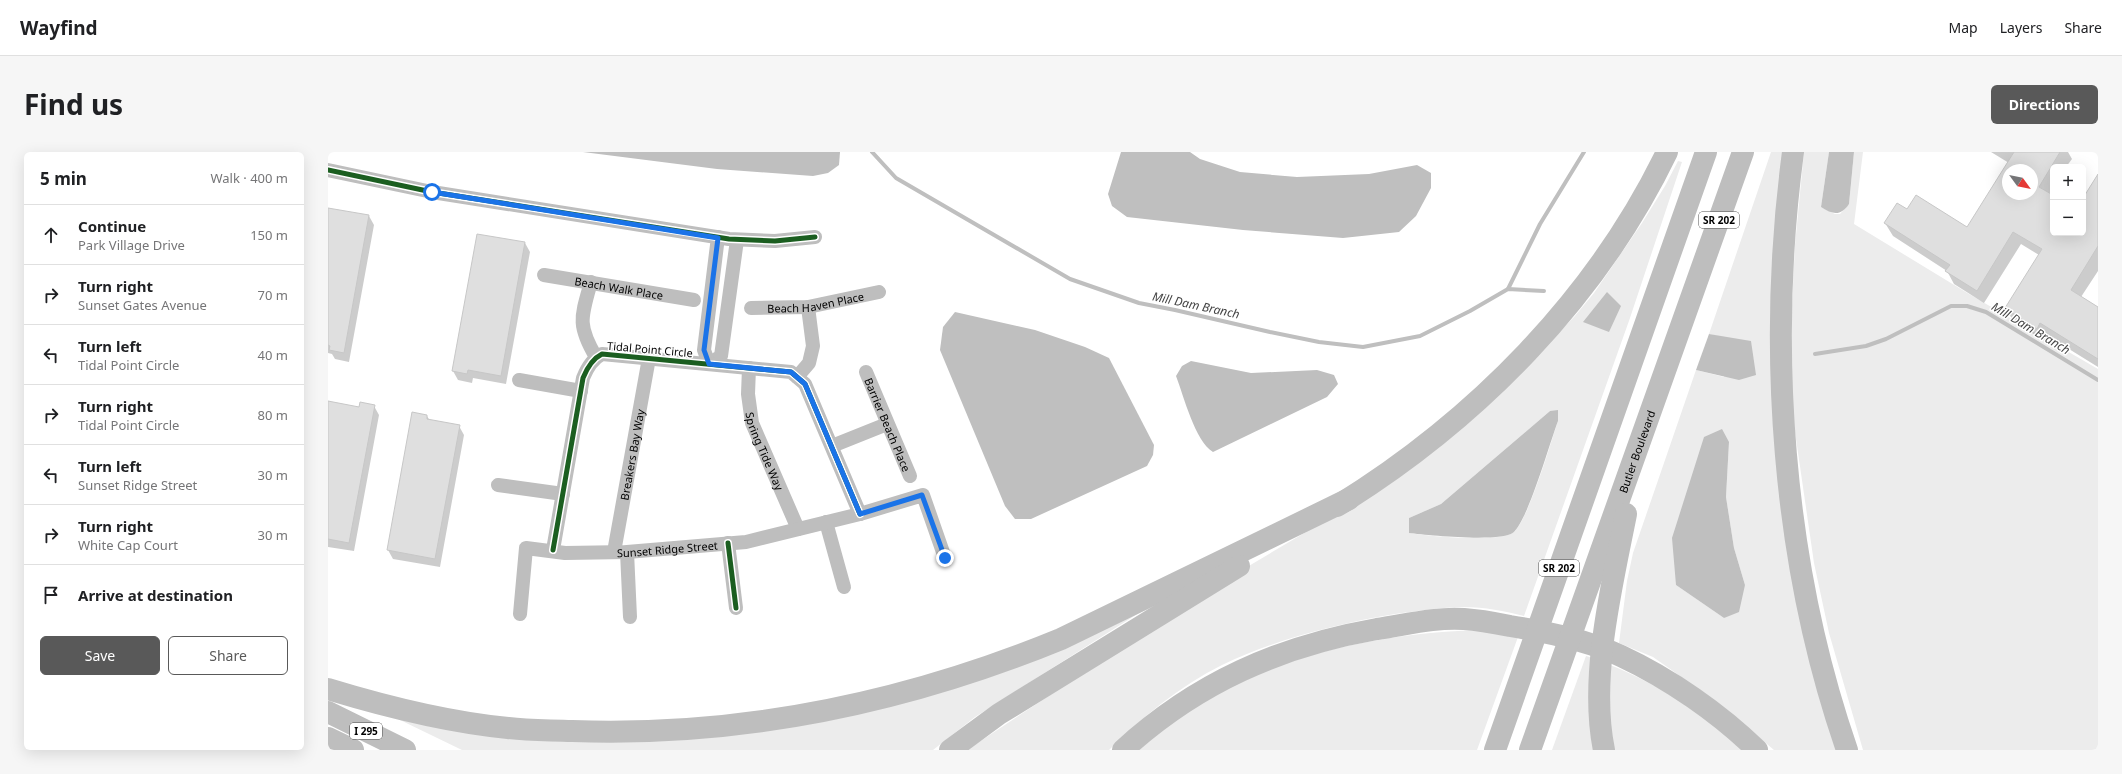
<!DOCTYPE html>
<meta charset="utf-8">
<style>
body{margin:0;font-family:"Noto Sans",sans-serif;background:#f6f6f6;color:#202124}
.controls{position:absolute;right:12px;top:12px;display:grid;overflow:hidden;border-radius:6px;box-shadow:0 4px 16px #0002}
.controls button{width:36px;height:36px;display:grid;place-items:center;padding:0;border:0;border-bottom:1px solid #e0e0e0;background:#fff;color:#202124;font:20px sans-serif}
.compass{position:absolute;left:1674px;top:12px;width:36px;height:36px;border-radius:50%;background:#fff;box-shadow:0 4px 16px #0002;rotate:123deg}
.stop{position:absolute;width:12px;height:12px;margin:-9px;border:3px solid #1a73e8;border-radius:50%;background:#fff}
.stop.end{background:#1a73e8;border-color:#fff;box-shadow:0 1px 4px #0008}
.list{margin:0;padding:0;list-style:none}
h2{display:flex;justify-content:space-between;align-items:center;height:52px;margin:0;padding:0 16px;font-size:17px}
h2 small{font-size:13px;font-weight:400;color:#757577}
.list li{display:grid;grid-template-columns:26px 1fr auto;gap:12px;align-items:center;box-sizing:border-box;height:60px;padding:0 16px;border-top:1px solid #e0e0e0}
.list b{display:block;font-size:15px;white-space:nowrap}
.list p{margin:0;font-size:13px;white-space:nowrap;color:#757577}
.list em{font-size:13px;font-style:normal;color:#757577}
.actions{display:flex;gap:8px;padding:12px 16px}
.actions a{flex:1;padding:9px 0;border:1px solid #595959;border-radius:6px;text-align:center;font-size:14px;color:#595959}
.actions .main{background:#595959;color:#fff}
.icon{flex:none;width:22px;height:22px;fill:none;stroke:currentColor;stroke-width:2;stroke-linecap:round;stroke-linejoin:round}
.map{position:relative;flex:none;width:1770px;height:598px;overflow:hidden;border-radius:6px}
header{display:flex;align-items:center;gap:24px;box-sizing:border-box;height:56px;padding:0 20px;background:#fff;border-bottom:1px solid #e0e0e0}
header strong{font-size:19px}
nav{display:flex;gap:22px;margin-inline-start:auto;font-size:14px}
.intro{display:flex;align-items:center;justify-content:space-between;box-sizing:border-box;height:96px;padding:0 24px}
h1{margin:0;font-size:28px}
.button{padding:10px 18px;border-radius:6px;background:#595959;color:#fff;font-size:14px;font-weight:700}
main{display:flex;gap:24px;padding:0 24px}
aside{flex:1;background:#fff;border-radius:6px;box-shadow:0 4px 16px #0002}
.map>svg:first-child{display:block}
</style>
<header>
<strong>Wayfind</strong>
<nav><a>Map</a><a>Layers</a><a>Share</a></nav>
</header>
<div class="intro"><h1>Find us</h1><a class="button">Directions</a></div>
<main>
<aside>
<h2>5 min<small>Walk · 400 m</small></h2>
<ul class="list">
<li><svg class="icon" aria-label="ahead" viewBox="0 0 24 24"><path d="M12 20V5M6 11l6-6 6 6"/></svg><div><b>Continue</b><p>Park Village Drive</p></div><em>150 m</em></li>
<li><svg class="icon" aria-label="right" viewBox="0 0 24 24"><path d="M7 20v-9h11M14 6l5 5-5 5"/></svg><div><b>Turn right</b><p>Sunset Gates Avenue</p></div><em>70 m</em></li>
<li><svg class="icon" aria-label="left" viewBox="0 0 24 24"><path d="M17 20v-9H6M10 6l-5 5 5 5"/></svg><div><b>Turn left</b><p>Tidal Point Circle</p></div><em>40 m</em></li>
<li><svg class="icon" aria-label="right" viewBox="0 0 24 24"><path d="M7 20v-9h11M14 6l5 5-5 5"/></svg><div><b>Turn right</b><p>Tidal Point Circle</p></div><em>80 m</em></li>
<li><svg class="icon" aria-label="left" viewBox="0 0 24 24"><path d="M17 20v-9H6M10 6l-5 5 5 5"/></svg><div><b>Turn left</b><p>Sunset Ridge Street</p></div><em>30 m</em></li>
<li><svg class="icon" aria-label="right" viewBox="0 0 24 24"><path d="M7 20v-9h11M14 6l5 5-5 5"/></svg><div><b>Turn right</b><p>White Cap Court</p></div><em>30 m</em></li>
<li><svg class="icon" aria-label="arrive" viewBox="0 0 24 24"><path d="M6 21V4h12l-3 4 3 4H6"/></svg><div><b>Arrive at destination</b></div></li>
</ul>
<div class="actions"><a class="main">Save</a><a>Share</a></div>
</aside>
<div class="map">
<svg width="1770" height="598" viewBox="0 0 1770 598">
<rect width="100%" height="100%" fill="#fff"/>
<g fill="#ececec" fill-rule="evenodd">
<path d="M 1443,0 L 1462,0 L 1447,219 L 1514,598 L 1446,598 L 1405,563 L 1345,519 L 1325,505 L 1291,491 L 1299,429 L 1305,401 L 1368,218 L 1396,225 L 1394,185 L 1381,182 ZM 1401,290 L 1398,345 L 1406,396 L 1417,433 L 1396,466 L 1348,433 Z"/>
<polygon points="1476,0 1501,0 1493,55 1507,62 1512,62 1521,52 1526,0 1535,0 1526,72 1641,142 1770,217 1770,598 1535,598 1501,481 1486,411 1466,273 1463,222 1464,153 1467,93"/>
<path d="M 1350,9 L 1354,10 L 1302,166 L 1196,464 C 1177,459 1156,455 1136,455 C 1113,455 1090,459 1067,462 C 1008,472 949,487 894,513 C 852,534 814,565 781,598 L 639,598 L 887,434 L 978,380 L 1189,222 L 1246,165 L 1266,141 L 1314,71 L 1337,34 ZM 1222,259 L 1230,259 L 1230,269 C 1222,293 1201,366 1186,380 C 1175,391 1097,384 1081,381 L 1081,366 L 1113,352 Z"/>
<polygon points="811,461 647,565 605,598 134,598 70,567 430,576"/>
<path d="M 1148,478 L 1190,485 L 1149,598 L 811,598 C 823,588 834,578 846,568 C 855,561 867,556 877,549 C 959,500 1053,482 1148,478 Z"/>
<polygon points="1258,504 1268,507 1268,598 1224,598"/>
<path d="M 1282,513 C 1333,533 1374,562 1415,598 L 1284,598 L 1280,542 Z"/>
</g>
<g fill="#bfbfbf">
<polygon points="255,0 512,0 511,13 500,21 485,24 389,17"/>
<polygon points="793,0 862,0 872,7 912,20 969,25 1041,22 1089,13 1103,21 1103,36 1088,64 1071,80 1015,86 915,78 799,65 784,54 780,42"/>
<path d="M 1501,0 L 1526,0 L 1521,52 C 1513,64 1505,63 1493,55 Z"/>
<polygon points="1279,140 1293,154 1281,180 1255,170"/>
<polygon points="627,160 707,178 757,195 781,206 826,293 825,303 819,314 703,367 687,367 677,354 612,198 615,175"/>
<polygon points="1381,182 1423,189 1428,223 1411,228 1368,218"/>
<path d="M 863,209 L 923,221 L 989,218 L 1006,223 L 1010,232 L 999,245 L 885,300 C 867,289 856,245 848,224 L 854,214 Z"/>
<path d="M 1230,258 L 1230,269 C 1221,293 1201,365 1186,380 C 1174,391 1099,383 1081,381 L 1081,366 L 1113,352 L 1222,259 Z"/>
<polygon points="1394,277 1401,290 1398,345 1406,396 1417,433 1411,460 1396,466 1348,433 1344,386 1376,285"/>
</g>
<g fill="#0003" fill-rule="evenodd">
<path d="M 1663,0 L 1740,0 L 1744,7 L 1738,15 L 1725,15 L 1725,36 L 1721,42 L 1725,45 L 1725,81 L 1755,81 L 1755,48 L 1770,24 L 1770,119 L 1753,145 L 1770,156 L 1770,215 L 1720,184 L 1717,189 L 1685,169 L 1678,156 L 1711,103 L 1693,92 L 1656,151 L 1626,132 L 1619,119 L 1565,84 L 1557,71 L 1579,59 L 1639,77 L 1681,11 ZM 1680,18 L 1704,18 L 1704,42 L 1680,42 Z"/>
<polygon points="0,57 41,64 46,73 21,210 7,207 4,202 0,201"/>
<polygon points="150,83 197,91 202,100 178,232 145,226 144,231 130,228 125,219"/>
<polygon points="0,250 32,256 46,254 51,263 26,399 0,395"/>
<polygon points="99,264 102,269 131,274 136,283 112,415 65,407 60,398"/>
</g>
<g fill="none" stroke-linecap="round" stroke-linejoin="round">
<g stroke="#bfbfbf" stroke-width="4">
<polyline points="544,0 568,26 742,127 811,151 847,158 942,180 991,190 1035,195 1092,184 1142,159 1180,137 1216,139"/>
<polyline points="1180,137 1212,72 1256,0"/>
<polyline points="1487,202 1538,194 1558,187 1623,154 1639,154 1658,160 1770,228"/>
</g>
</g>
<g fill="#dfdfdf" stroke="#c7c7c7" fill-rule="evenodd">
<path d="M 1686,0 L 1732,0 L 1711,35 L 1725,43 L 1725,81 L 1755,81 L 1755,46 L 1770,22 L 1770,94 L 1743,138 L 1770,155 L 1770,207 L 1712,171 L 1709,177 L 1677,156 L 1714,97 L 1685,80 L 1649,139 L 1617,119 L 1622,113 L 1556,71 L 1569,51 L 1579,57 L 1588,43 L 1639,75 ZM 1680,18 L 1704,18 L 1704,42 L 1680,42 Z"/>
<polygon points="0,56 41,63 16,201 1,198 2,194 0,193"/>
<polygon points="149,82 197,90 173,224 140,218 139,222 124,219"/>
<polygon points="0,249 31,255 32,250 47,253 21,391 0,387"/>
<polygon points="84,260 99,263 99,267 132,273 107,407 59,398"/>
</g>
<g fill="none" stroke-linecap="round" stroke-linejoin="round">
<g stroke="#bebebe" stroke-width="14">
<polyline points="0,18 104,40 401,87 447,89 487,85"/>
<path id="s1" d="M 216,123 L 366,148"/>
<path d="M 263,130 C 253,165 249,173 268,205"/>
<path id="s2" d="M 423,156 L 480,155 L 551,140"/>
<polyline points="381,212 393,204 409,88"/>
<polyline points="381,212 376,198 390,85"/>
<path id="s3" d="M 421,216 L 420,242 L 424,271 L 470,377"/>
<path id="s4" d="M 538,220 L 582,324"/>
<polyline points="469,225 481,211 485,194 480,155"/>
<polyline points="191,228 253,239"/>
<polyline points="504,294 559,272"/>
<polyline points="170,333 235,342"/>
<polyline points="498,370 516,435"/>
<polyline points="400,391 408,456"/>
<path d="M 225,398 L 255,226 C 259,216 264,207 274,202 L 463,220 L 477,232 L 532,362"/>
<path id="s5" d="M 286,400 L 321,206"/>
<polyline points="299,400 302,465"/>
<path id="s6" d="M 192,462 L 198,396 L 237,401 L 299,400 L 418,390 L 532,362 L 595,343 L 617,406"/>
</g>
<g stroke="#bebebe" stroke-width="22">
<path d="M 1465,0 C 1439,195 1454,411 1519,598"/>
<path d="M 1009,354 C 1147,269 1268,147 1339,0"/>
<path d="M 0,537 C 59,555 119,570 180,576 C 201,579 223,578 244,579 C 412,585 577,551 733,487 L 1021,347"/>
<polyline points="0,560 77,598"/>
<polyline points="0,586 25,598"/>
<polyline points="622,598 671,562 911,414"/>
<path d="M 795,598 C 868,531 952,494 1049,477 C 1077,473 1107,465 1136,467 C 1151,468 1167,471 1182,474 C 1219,480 1259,488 1293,504 C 1342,527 1391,561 1429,598"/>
<polyline points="1167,598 1378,0"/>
<path id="s7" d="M 1202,598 L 1415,0"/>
<path d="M 1276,598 C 1261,526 1284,433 1298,362"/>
</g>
<g stroke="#fff" stroke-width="8">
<g id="cycleway">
<polyline points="0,18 104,40 401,87 447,89 487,85"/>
<polyline points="400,391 408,456"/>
<path d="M 225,398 L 255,226 C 259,216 264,207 274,202 L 463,220 L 477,232 L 532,362"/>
</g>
</g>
<use href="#cycleway" stroke="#1b5e20" stroke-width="5"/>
</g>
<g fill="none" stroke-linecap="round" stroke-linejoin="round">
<polyline stroke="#1a73e8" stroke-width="5" points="104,40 390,86 376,198 381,212 463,220 477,232 532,362 594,343 617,406"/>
</g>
<g text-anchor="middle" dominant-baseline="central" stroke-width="3" stroke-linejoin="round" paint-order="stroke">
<g fill="#fff" stroke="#4c4c4c" stroke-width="1">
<rect x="1371" y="60" width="40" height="16" rx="3"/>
<rect x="1211" y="408" width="40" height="16" rx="3"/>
<rect x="22" y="571" width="32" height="16" rx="3"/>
</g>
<g font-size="10" font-weight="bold" fill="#000">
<text x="1391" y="68">SR 202</text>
<text x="1231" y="416">SR 202</text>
<text x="38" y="579">I 295</text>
</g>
<g font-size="11" fill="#000" stroke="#fff">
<text stroke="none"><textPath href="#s1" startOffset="76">Beach Walk Place</textPath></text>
<text stroke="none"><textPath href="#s2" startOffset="65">Beach Haven Place</textPath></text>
<text transform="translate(322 197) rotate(5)">Tidal Point Circle</text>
<text stroke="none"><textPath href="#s4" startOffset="57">Barrier Beach Place</textPath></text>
<text stroke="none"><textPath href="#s3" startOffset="86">Spring Tide Way</textPath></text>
<text stroke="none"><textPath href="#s7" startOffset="317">Butler Boulevard</textPath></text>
<text stroke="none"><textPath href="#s5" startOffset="99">Breakers Bay Way</textPath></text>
<text stroke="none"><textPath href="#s6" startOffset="208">Sunset Ridge Street</textPath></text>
</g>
<g font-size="12" font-style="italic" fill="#444" stroke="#fff">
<text transform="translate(868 153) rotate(12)">Mill Dam Branch</text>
<text transform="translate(1703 176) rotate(31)">Mill Dam Branch</text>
</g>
</g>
</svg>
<div class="controls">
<button>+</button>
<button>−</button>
</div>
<svg class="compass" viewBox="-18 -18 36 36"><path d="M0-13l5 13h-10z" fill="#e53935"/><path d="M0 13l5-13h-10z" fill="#757577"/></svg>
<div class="stop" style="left:104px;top:40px"></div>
<div class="stop end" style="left:617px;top:406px"></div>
</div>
</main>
